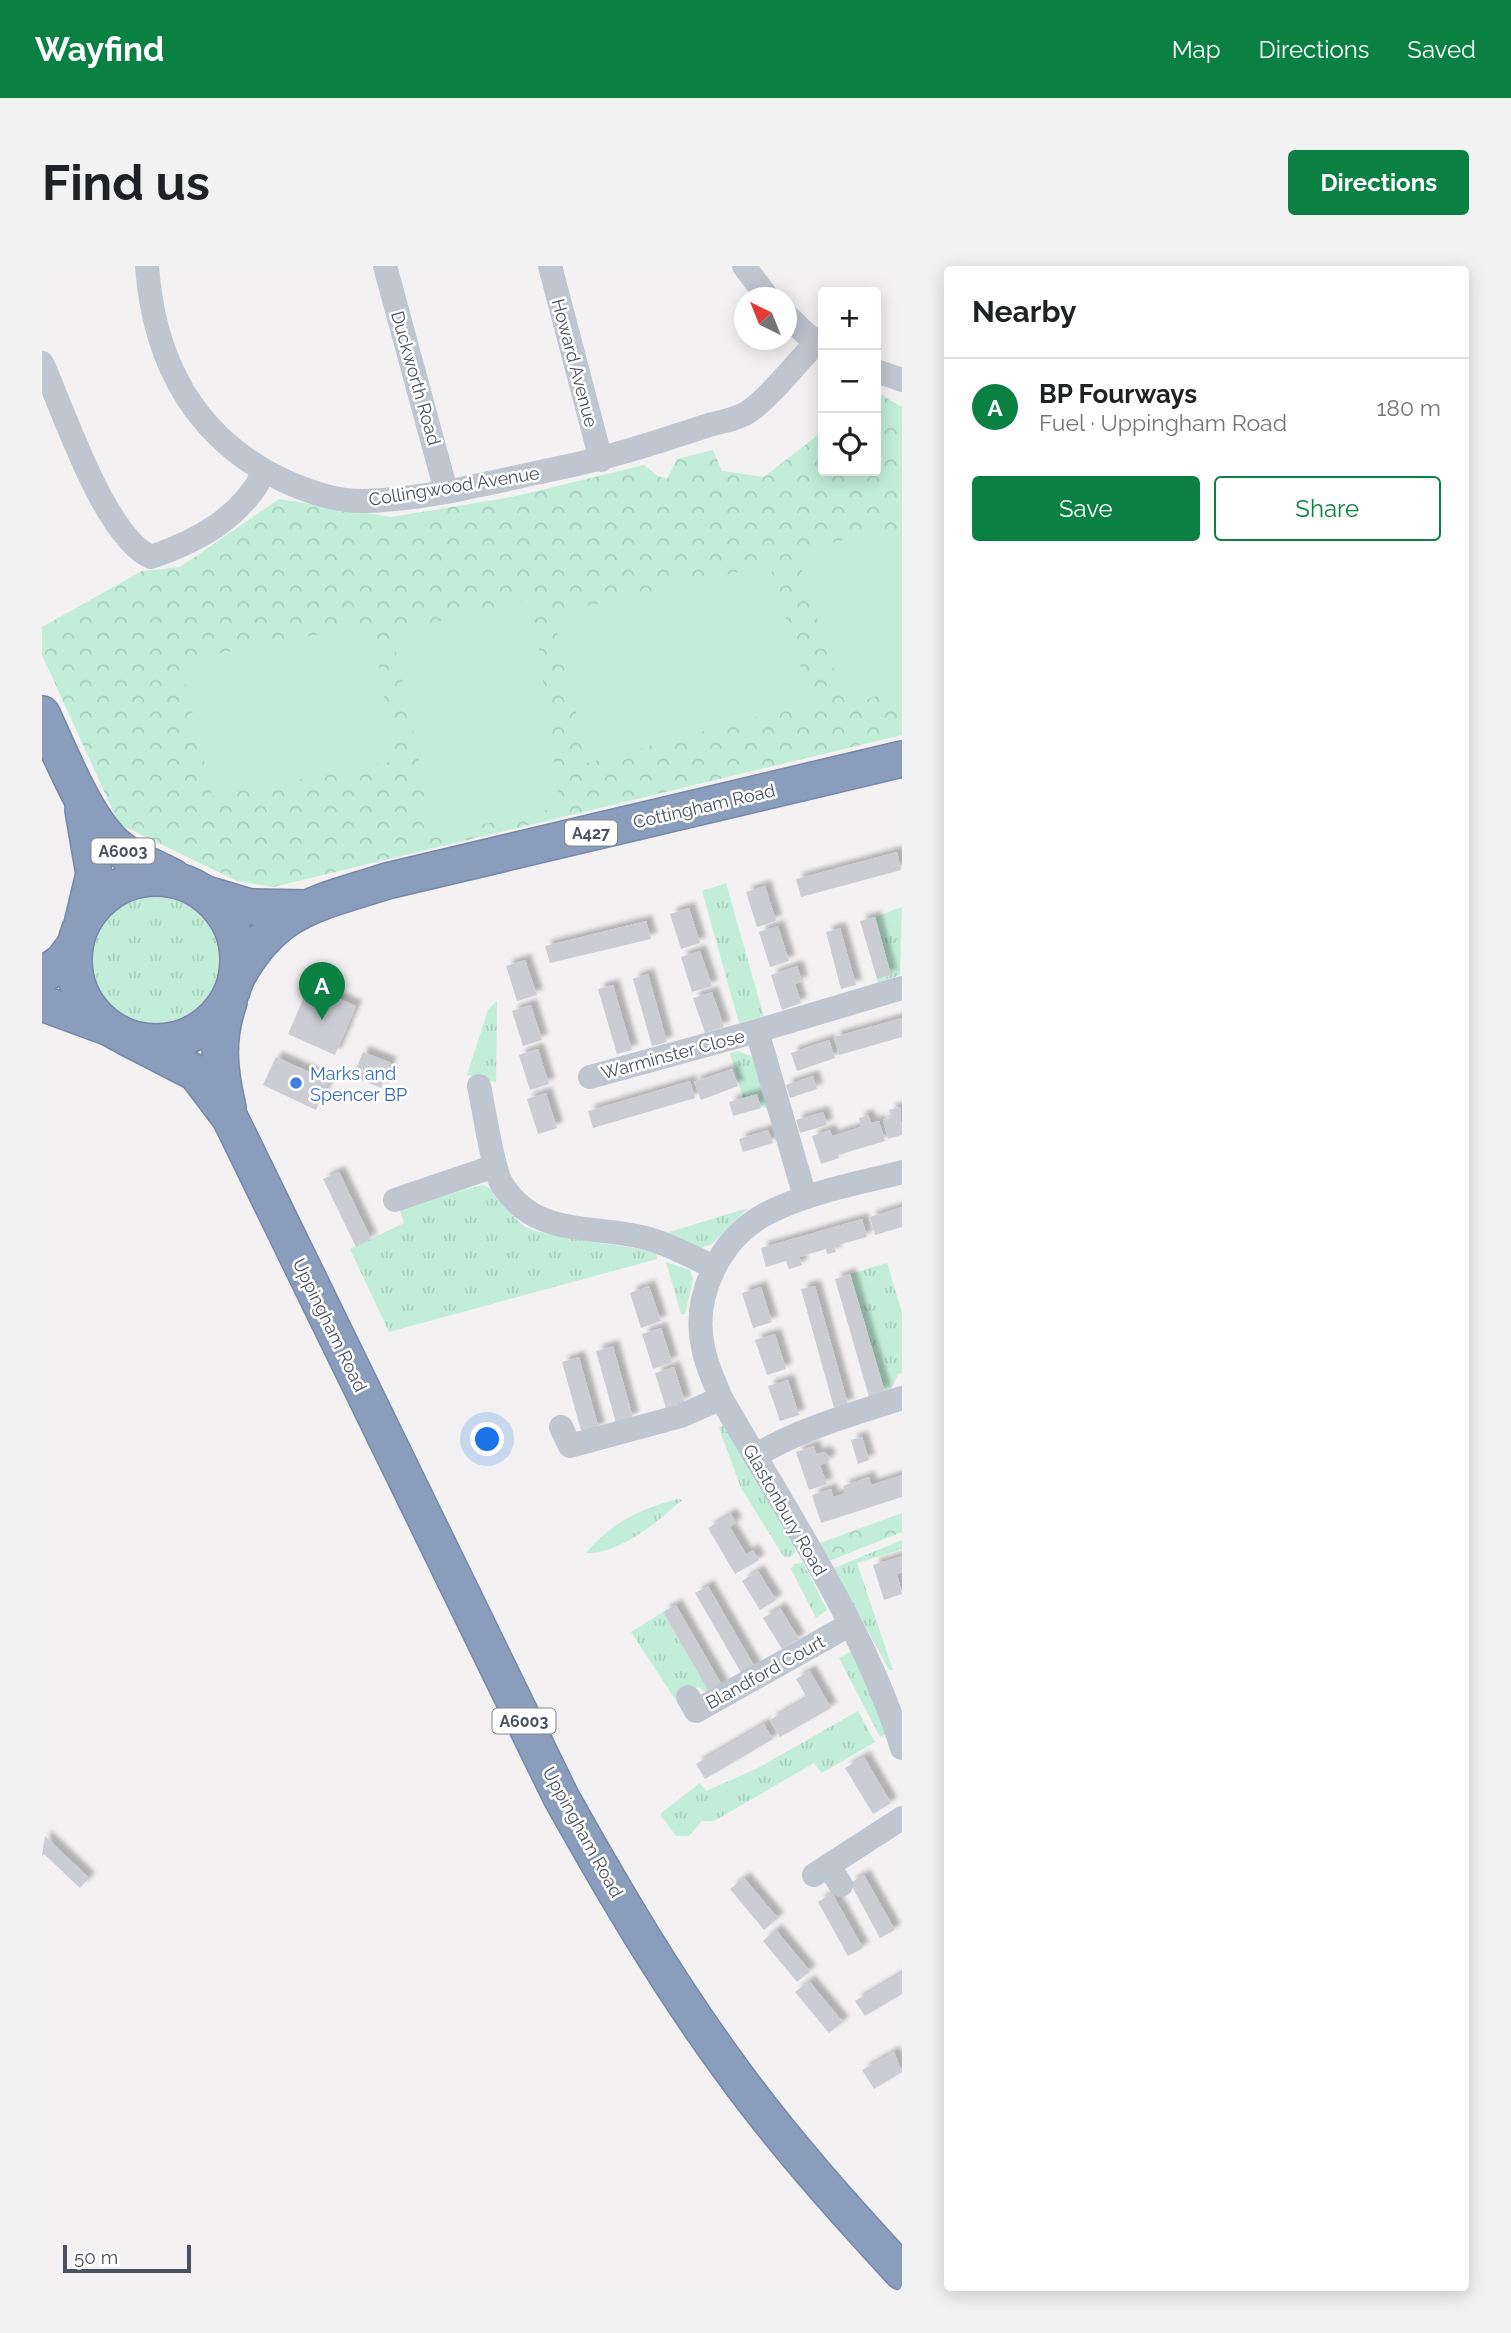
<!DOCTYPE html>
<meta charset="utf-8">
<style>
body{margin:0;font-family:Raleway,sans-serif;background:#f2f2f2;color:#202124}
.controls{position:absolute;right:21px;top:21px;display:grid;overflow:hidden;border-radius:7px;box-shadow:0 4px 18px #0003}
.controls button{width:63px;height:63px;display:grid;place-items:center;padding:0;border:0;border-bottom:2px solid #e0e0e0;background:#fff;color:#202124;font:35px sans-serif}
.compass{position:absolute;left:692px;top:21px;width:63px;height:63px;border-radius:50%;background:#fff;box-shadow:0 4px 18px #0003;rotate:317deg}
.scale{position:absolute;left:21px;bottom:18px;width:128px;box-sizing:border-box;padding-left:7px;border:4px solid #49525e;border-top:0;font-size:19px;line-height:24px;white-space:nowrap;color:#49525e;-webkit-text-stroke:5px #fff;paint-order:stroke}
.you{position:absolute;left:446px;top:1174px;width:24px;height:24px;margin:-18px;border:5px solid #fff;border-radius:50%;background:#1a73e8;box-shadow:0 0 0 10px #1a73e833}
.badge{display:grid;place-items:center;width:46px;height:46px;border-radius:50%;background:#0b8043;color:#fff;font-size:23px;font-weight:700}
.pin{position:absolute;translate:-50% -58px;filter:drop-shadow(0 2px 4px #0008)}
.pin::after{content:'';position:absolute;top:37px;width:24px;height:21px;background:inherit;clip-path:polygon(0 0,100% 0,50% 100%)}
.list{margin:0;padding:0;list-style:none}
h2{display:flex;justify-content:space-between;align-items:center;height:91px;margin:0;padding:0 28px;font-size:30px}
h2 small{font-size:23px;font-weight:400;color:#757577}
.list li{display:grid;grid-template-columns:46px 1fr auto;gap:21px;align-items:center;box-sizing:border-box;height:98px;padding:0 28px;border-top:2px solid #e0e0e0}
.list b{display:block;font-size:26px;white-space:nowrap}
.list p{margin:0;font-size:23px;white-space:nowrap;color:#757577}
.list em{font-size:23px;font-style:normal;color:#757577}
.actions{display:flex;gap:14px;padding:21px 28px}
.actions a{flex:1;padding:16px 0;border:2px solid #0b8043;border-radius:7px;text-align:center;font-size:24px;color:#0b8043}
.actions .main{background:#0b8043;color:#fff}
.icon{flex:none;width:38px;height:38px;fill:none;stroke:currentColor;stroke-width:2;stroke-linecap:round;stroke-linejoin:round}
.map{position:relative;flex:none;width:860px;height:2025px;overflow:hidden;border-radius:7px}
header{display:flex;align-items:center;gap:42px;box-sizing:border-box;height:98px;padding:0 35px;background:#0b8043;color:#fff}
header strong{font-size:33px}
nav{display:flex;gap:38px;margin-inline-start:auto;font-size:24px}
.intro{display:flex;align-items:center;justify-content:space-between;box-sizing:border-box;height:168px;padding:0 42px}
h1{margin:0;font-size:49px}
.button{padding:18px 32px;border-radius:7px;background:#0b8043;color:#fff;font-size:24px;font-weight:700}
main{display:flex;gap:42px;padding:0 42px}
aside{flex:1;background:#fff;border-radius:7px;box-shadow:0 4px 18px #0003}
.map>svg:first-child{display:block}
</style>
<header>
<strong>Wayfind</strong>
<nav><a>Map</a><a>Directions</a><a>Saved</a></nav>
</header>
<div class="intro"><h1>Find us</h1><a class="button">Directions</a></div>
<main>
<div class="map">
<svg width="860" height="2025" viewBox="0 0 860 2025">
<defs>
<pattern id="grass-tufts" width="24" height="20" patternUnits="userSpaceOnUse" patternTransform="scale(1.75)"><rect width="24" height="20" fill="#c2eed9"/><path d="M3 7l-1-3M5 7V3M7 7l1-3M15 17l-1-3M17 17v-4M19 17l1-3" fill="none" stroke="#a8cebd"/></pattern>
<pattern id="park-crowns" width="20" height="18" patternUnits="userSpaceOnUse" patternTransform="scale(1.75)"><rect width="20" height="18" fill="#c2eed9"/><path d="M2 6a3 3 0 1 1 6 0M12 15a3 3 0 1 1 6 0" fill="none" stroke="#a8cebd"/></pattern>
<filter id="shadow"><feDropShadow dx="6" dy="-6" stdDeviation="2" flood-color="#0004"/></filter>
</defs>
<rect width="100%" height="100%" fill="#f3f1f1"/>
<g fill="url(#grass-tufts)">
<polygon points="684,617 722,751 697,757 660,625"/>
<circle cx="114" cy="693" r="70"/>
<polygon points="860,641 858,709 836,718 835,713 849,709 833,651"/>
<polygon points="455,735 454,816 425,809 446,744"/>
<polygon points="696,785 710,791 728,844 701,832 688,787"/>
<path d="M 440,919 C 461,924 466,952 486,962 C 493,966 504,967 512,969 C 546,977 580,978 614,987 L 615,993 L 347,1066 L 308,983 L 362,957 L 357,942 Z"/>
<polygon points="706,942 670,978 659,982 624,967"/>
<polygon points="624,996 648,1004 651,1013 643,1048 639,1048"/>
<polygon points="845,997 860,1047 860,1107 856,1108 846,1130 843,1126 808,1008"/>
<polygon points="685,1157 752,1279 753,1286 749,1291 742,1291 699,1222 677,1162"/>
<path d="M 636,1233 L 640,1234 C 615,1256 578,1288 544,1287 C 570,1256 598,1243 636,1233 Z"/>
<polygon points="860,1274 860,1283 815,1297 851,1404 847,1404 792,1302"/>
<polygon points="761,1297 785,1344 774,1352 749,1303 752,1298"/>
<polygon points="621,1346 668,1428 656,1421 633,1433 589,1366"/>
<polygon points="810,1385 845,1468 838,1471 797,1392"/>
<polygon points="816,1445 833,1476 780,1507 772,1497 672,1555 660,1555 647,1570 634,1570 618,1548 658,1517 664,1525 716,1502"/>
</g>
<g fill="url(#park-crowns)">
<polygon points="834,126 860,141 860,469 231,621 195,615 77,558 0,389 0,361 100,305 138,301 237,233 349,251 470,231 602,199 616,210 625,213 635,193 671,184 680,205 722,211 781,165 781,205 834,205"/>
<polygon points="860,1247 860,1266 787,1295 778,1277"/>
</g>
<g fill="#c2eed9">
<polygon points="860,262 860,422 804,440 753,284"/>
<polygon points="728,299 769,436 546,497 511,348"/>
<polygon points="490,333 518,541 393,569 350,367"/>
<polygon points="329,358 354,495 170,530 138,395"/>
</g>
<g fill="#cbcdd3" filter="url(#shadow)">
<polygon points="855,586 859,604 759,631 754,613"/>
<polygon points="723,620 734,655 715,661 704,626"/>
<polygon points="647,642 658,677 639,683 628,648"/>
<polygon points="833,651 849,709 835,713 818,655"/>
<polygon points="604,655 609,673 508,697 503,680"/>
<polygon points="736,660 747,695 728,701 717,666"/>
<polygon points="798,662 814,719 799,723 784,666"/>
<polygon points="658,685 670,720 650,726 639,691"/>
<polygon points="483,694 495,729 475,735 464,700"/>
<polygon points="755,700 760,716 753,718 759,737 740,744 729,709"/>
<polygon points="606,708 625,776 610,780 591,713"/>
<polygon points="571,719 590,784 575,788 556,723"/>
<polygon points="267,720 314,740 293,789 246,768"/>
<polygon points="670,726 682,761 663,767 651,732"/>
<polygon points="489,739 500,774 481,780 470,745"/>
<polygon points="860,752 860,771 797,789 792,771"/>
<polygon points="787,774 793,792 755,805 749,787"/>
<polygon points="496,783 507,818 488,824 477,789"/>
<polygon points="321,786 349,797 339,822 311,810"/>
<polygon points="234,791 287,815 274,844 221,819"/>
<polygon points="690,803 696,820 659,834 652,816"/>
<polygon points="771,810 775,823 748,832 744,819"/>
<polygon points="648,815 653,832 551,862 546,845"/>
<polygon points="504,827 515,862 496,868 485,833"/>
<polygon points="715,828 719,842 691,850 687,836"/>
<polygon points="858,841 860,869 846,873 841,854 850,852 847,844"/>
<polygon points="781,846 785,859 758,867 754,854"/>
<polygon points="826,849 829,857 837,855 843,875 796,889 797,892 779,898 770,870 788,864 790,870 819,861 817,852"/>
<polygon points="726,864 731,877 701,886 697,873"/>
<polygon points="297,906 329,973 314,981 281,913"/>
<polygon points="860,941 860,961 833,969 828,951"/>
<polygon points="820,953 825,971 792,980 794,986 785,988 784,983 757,991 760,999 747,1003 744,995 724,1001 719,982"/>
<polygon points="808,1008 843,1126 827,1131 793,1013"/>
<polygon points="607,1020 619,1055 599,1062 588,1027"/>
<polygon points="773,1020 806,1138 792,1142 759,1023"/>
<polygon points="719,1021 730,1056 711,1062 700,1027"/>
<polygon points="619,1062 630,1096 611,1103 600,1068"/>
<polygon points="733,1068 744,1103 725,1109 713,1074"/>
<polygon points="571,1080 591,1152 574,1157 554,1085"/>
<polygon points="537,1091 557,1163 540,1168 520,1096"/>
<polygon points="632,1101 643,1136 624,1142 613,1107"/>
<polygon points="746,1114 757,1149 738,1155 726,1120"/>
<polygon points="820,1171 827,1194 816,1198 809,1174"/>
<polygon points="772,1180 774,1188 783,1186 788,1191 786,1196 778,1199 785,1218 767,1224 754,1186"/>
<polygon points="860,1209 860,1231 779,1257 770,1229 789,1223 791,1231 803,1227 801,1220 827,1211 829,1219"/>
<polygon points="689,1248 694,1257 688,1261 704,1288 711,1284 717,1294 693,1308 666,1262"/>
<polygon points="860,1290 860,1306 855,1308 860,1328 842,1334 831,1299"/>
<polygon points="716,1305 734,1334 718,1344 700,1315"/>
<polygon points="666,1320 714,1403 701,1410 653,1327"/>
<polygon points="634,1339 681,1421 668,1428 621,1346"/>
<polygon points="738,1342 757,1373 740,1383 721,1352"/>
<polygon points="768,1405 789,1442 738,1471 728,1454 765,1432 754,1413"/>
<polygon points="722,1458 731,1473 663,1513 654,1498"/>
<polygon points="822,1491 849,1537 831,1548 803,1502"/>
<polygon points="3,1570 47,1612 38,1622 2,1588 0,1590"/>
<polygon points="822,1609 853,1664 838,1672 808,1617"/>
<polygon points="702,1612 736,1652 722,1664 688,1623"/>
<polygon points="790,1627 821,1682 806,1690 776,1636"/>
<polygon points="734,1664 768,1705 755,1716 721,1675"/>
<polygon points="860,1707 860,1728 823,1750 813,1735"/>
<polygon points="767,1715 801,1756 787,1767 753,1726"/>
<polygon points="852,1786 860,1806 832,1823 820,1804"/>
</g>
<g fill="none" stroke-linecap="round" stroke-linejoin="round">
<g stroke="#7688a9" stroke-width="38">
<g id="highway">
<path d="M 0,448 C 18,486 45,558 78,583 C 94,595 114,602 131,611"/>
<circle cx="114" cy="694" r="82"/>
<polyline points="164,628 208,641 263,642"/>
<polyline points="41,654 52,608 41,544"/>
<polyline points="0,710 21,695 33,679"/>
<path d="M 194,713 C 232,642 274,638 345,615 L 860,493"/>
<polyline points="0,737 65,761"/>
<path d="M 84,771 L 154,807 L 188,852 L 519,1531 C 571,1624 625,1716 688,1802 C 740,1874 800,1941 860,2006"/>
<path d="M 186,842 C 177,803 174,773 187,736"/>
</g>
</g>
<g stroke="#bfc6cf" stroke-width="24">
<path d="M 105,0 C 112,98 155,176 247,217 C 270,227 299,236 324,235 C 388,233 454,215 517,202 C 567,192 615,176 664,160 C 677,156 698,153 709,144 C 733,126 753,98 775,76"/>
<polyline points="343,0 404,225"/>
<polyline points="508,0 559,194"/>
<polyline points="702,0 726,32"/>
<polyline points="744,49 765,69 781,79"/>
<path d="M 0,97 C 22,145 62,270 109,291 C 156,275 200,251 222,206"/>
<polyline points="834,105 860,114"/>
<polyline points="548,811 715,765"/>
<path d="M 437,820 C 442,842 450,902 460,918 C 493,972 551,958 604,972 C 627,978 650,991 672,1001"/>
<path d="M 860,906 C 814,918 765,926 722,949 C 677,974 650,1031 661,1081 C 664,1099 672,1115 679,1132 C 742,1242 823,1362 860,1482"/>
<polyline points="763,931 715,765 860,722"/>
<polyline points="353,934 453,900"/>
<polyline points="519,1161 528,1180 639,1150 679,1132"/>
<path d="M 713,1190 C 759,1162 809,1149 860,1132"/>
<polyline points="646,1431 654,1445 807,1359"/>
<polyline points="787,1601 799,1619"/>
<polyline points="772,1609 860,1552"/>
</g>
<use href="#highway" stroke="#8b9dbd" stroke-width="35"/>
</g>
<circle fill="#3f7fe0" stroke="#fff" stroke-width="2.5" cx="254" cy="817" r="7"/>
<g text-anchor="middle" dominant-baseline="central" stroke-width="5" stroke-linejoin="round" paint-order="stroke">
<g fill="#fff" stroke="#80868e" stroke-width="2">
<rect x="523" y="554.5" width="52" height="25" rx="5"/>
<rect x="49.5" y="572.5" width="63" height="25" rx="5"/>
<rect x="450.5" y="1442.5" width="63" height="25" rx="5"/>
</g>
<g font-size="16" font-weight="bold" fill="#49525e">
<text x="549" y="567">A427</text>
<text x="81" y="585">A6003</text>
<text x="482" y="1455">A6003</text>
</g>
<g font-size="18" fill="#49525e" stroke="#fff">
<text transform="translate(533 97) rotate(75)">Howard Avenue</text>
<text transform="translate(374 112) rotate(74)">Duckworth Road</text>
<text transform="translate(412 220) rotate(-9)">Collingwood Avenue</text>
<text transform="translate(662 540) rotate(-13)">Cottingham Road</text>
<text transform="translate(631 788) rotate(-15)">Warminster Close</text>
<text transform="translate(288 1059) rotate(64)">Uppingham Road</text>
<text transform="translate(743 1244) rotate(60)">Glastonbury Road</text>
<text transform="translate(723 1406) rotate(-29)">Blandford Court</text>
<text transform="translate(541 1566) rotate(61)">Uppingham Road</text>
</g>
<g font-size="18" fill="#366cbe" stroke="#fff" text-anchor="start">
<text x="268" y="807">Marks and<tspan x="268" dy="21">Spencer BP</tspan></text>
</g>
</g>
</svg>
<div class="controls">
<button>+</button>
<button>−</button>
<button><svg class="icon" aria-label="locate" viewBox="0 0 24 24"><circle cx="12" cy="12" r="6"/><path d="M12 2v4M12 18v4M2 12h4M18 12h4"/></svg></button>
</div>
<svg class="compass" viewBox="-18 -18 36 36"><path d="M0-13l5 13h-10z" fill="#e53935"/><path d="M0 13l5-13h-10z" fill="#757577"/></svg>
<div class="scale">50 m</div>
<div class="you"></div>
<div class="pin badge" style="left:280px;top:754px">A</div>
</div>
<aside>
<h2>Nearby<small></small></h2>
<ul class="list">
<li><span class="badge">A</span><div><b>BP Fourways</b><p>Fuel · Uppingham Road</p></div><em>180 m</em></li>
</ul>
<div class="actions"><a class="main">Save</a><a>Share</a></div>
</aside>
</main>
